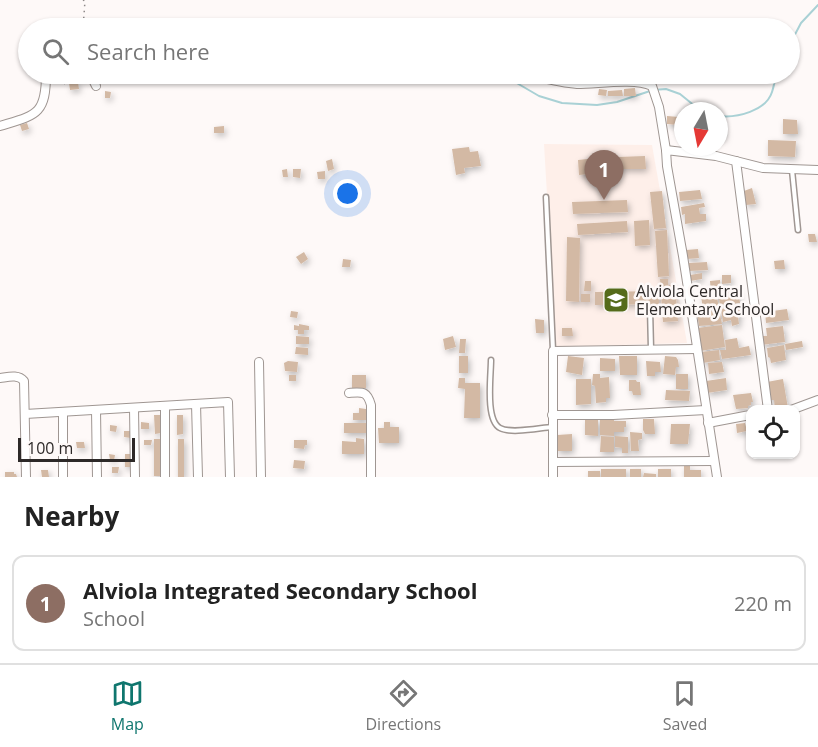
<!DOCTYPE html>
<style>
body{margin:0;font-family:"Open Sans",sans-serif;background:#f6f6f6;color:#222}
.controls{position:absolute;right:18px;bottom:18px;display:grid;overflow:hidden;border-radius:12px;box-shadow:0 2px 4px #0004}
.controls button{width:54px;height:54px;display:grid;place-items:center;padding:0;border:0;border-bottom:2px solid #e0e0e0;background:#fff;color:#222;font:30px sans-serif}
.compass{position:absolute;left:674px;top:102px;width:54px;height:54px;border-radius:50%;background:#fff;box-shadow:0 2px 4px #0004;rotate:190deg}
.scale{position:absolute;left:18px;bottom:15px;width:117px;box-sizing:border-box;padding-left:6px;border:3px solid #2d2928;border-top:0;font-size:16px;line-height:21px;white-space:nowrap;color:#2d2928;-webkit-text-stroke:4px #fef9f8;paint-order:stroke}
.you{position:absolute;left:348px;top:194px;width:21px;height:21px;margin:-15px;border:4px solid #fff;border-radius:50%;background:#1a73e8;box-shadow:0 0 0 9px #1a73e833}
.badge{display:grid;place-items:center;width:39px;height:39px;border-radius:50%;background:#0f766e;color:#fff;font-size:20px;font-weight:700}
.pin{position:absolute;translate:-50% -50px;filter:drop-shadow(0 2px 3px #0008)}
.pin::after{content:'';position:absolute;top:32px;width:21px;height:18px;background:inherit;clip-path:polygon(0 0,100% 0,50% 100%)}
.list{margin:0;padding:0;list-style:none}
h2{display:flex;justify-content:space-between;align-items:center;height:78px;margin:0;padding:0 24px;font-size:26px}
h2 small{font-size:20px;font-weight:400;color:#767676}
.list li{display:grid;grid-template-columns:39px 1fr auto;gap:18px;align-items:center;box-sizing:border-box;height:96px;margin:0 12px 12px;padding:0 12px;border:2px solid #e0e0e0;border-radius:12px}
.list b{display:block;font-size:22px;white-space:nowrap}
.list p{margin:0;font-size:20px;white-space:nowrap;color:#767676}
.list em{font-size:20px;font-style:normal;color:#767676}
.icon{flex:none;width:33px;height:33px;fill:none;stroke:currentColor;stroke-width:2;stroke-linecap:round;stroke-linejoin:round}
.map{position:relative;flex:none;width:818px;height:477px;overflow:hidden}
.search{position:absolute;background:#fff;box-shadow:0 2px 4px #0004;left:18px;right:18px;top:18px;height:66px;display:flex;align-items:center;gap:15px;box-sizing:border-box;padding:0 21px;border-radius:33px;color:#767676;font-size:22px}
.sheet{height:186px;background:#fff}
nav{display:flex;justify-content:space-around;align-items:center;box-sizing:border-box;height:84px;border-top:2px solid #e0e0e0;background:#fff;font-size:16px;color:#767676}
nav a{display:grid;justify-items:center;gap:3px}
nav .on{color:#0f766e}
.map>svg:first-child{display:block}
</style>
<div class="map">
<svg width="818" height="477" viewBox="0 0 818 477">
<defs>
<filter id="shadow"><feDropShadow dx="2" dy="3" stdDeviation="3" flood-color="#0004"/></filter>
</defs>
<rect width="100%" height="100%" fill="#fef9f8"/>
<polygon fill="#feefe9" points="544,144 652,145 687,343 556,347"/>
<g fill="none" stroke-linecap="round" stroke-linejoin="round">
<g stroke="#a9d1d5" stroke-width="2">
<polyline points="790,44 801,23 818,5"/>
<polyline points="475,82 499,75 515,82 539,96 562,103 597,105 617,102 653,90 666,89 680,94 701,111"/>
<path d="M 719,116 C 737,118 766,111 772,92 C 774,86 775,80 776,74"/>
</g>
</g>
<g fill="#d3b9a4" filter="url(#shadow)">
<polygon points="542,74 588,74 588,80 562,79 562,76 542,75"/>
<polygon points="597,74 623,74 623,80 597,79"/>
<polygon points="78,82 79,89 70,90 69,83"/>
<polygon points="635,88 636,96 624,96 624,89"/>
<polygon points="599,89 607,90 606,96 598,95"/>
<polygon points="622,90 623,96 608,96 608,91"/>
<polygon points="105,91 111,92 110,98 105,98"/>
<polygon points="667,116 679,117 678,125 667,124"/>
<polygon points="783,119 797,120 798,134 783,134"/>
<polygon points="27,123 29,129 22,131 20,125"/>
<polygon points="224,126 224,133 214,133 214,127"/>
<polygon points="719,128 725,128 724,139 719,139"/>
<polygon points="768,140 796,141 795,157 768,156"/>
<polygon points="469,147 470,152 478,151 481,166 464,168 465,173 456,175 452,149"/>
<polygon points="645,156 646,169 619,169 618,157"/>
<polygon points="606,157 608,172 579,175 578,160"/>
<polygon points="332,159 334,169 328,171 326,161"/>
<polygon points="287,169 288,177 283,177 282,170"/>
<polygon points="293,169 301,169 300,178 293,177"/>
<polygon points="325,171 325,179 318,179 317,172"/>
<polygon points="752,188 756,204 746,205 744,191"/>
<polygon points="700,190 702,199 680,201 679,192"/>
<polygon points="662,191 666,228 654,229 650,192"/>
<polygon points="627,200 628,212 573,214 572,202"/>
<polygon points="704,203 705,207 699,208 700,214 706,214 706,221 685,224 685,214 682,215 681,207"/>
<polygon points="649,220 650,245 635,246 634,221"/>
<polygon points="627,221 628,232 578,235 577,224"/>
<polygon points="667,230 669,276 658,277 655,231"/>
<polygon points="808,234 815,234 817,242 809,242"/>
<polygon points="567,237 580,238 579,302 566,301"/>
<polygon points="698,249 699,258 687,259 686,250"/>
<polygon points="304,252 308,259 301,264 296,257"/>
<polygon points="343,259 351,260 350,267 342,267"/>
<polygon points="784,260 785,269 775,269 774,261"/>
<polygon points="707,262 708,270 689,271 689,263"/>
<polygon points="702,273 702,279 690,281 690,275"/>
<polygon points="722,275 731,275 731,283 722,284"/>
<polygon points="660,279 668,279 668,285 675,285 678,321 663,322"/>
<polygon points="720,280 721,291 711,293 710,281"/>
<polygon points="585,281 591,281 591,291 584,291"/>
<polygon points="738,289 740,303 720,305 718,292"/>
<polygon points="659,291 659,304 595,305 595,292"/>
<polygon points="716,292 719,308 703,311 701,295"/>
<rect x="581" y="294" width="9" height="8"/>
<polygon points="739,306 740,317 738,317 739,324 732,326 731,320 723,322 721,309"/>
<polygon points="787,309 789,320 766,323 765,312"/>
<polygon points="719,310 722,324 699,326 697,313"/>
<polygon points="291,311 298,312 297,318 290,317"/>
<polygon points="535,319 544,320 544,333 536,333"/>
<polygon points="299,324 309,326 309,330 304,330 304,334 298,334 298,330 294,330 294,325 299,326"/>
<polygon points="722,325 725,347 700,351 697,328"/>
<polygon points="783,326 785,342 761,345 761,336 767,336 766,328"/>
<polygon points="562,328 572,328 573,336 562,336"/>
<polygon points="296,336 309,337 309,344 296,344"/>
<polygon points="453,336 456,347 445,350 443,339"/>
<polygon points="737,338 739,348 749,346 751,355 722,359 720,350 726,350 725,340"/>
<polygon points="460,339 466,339 465,353 459,353"/>
<polygon points="802,341 803,347 786,350 785,344"/>
<polygon points="784,345 786,360 771,363 770,358 768,357 767,348"/>
<polygon points="296,347 308,348 308,355 295,354"/>
<polygon points="719,350 720,360 703,363 701,352"/>
<rect x="459" y="356" width="9" height="17"/>
<polygon points="568,356 584,358 582,375 566,372"/>
<polygon points="619,356 637,356 637,375 620,375"/>
<polygon points="665,356 676,357 678,360 679,367 676,367 675,375 663,374"/>
<polygon points="600,358 615,359 615,371 600,371"/>
<polygon points="288,361 298,362 297,372 285,371 284,363"/>
<polygon points="646,361 660,362 661,372 655,372 655,376 647,376"/>
<polygon points="722,362 724,372 709,374 708,363"/>
<polygon points="593,374 600,374 600,378 609,377 610,398 606,398 606,402 596,403 595,386 592,385"/>
<rect x="676" y="374" width="12" height="15"/>
<rect x="289" y="375" width="7" height="6"/>
<rect x="352" y="375" width="14" height="13"/>
<polygon points="459,378 465,378 465,383 480,383 480,418 464,418 465,389 458,388"/>
<polygon points="726,378 727,390 707,393 706,381"/>
<polygon points="576,379 591,379 591,404 576,405"/>
<polygon points="783,379 788,408 775,410 774,400 769,400 767,382"/>
<polygon points="629,380 636,380 637,382 640,382 641,395 633,395 632,391 629,391"/>
<polygon points="666,390 690,391 689,401 665,400"/>
<polygon points="751,393 753,402 751,402 751,405 748,406 748,408 736,409 733,395"/>
<polygon points="359,408 366,409 366,420 353,420 353,413 359,413"/>
<polygon points="154,415 160,415 161,433 155,434"/>
<polygon points="177,415 183,415 183,434 177,435"/>
<polygon points="600,418 614,418 614,421 626,421 626,427 624,427 624,432 614,432 614,436 600,435"/>
<polygon points="585,419 598,420 598,436 585,435"/>
<polygon points="643,419 654,419 655,434 645,434 643,430"/>
<polygon points="141,422 149,423 149,429 141,429"/>
<polygon points="384,422 390,422 390,427 399,427 399,443 379,443 378,428 384,428"/>
<polygon points="344,423 368,423 367,433 344,433"/>
<polygon points="745,423 747,431 737,433 736,424"/>
<polygon points="671,424 690,424 688,444 670,444"/>
<polygon points="110,425 117,426 116,432 110,431"/>
<polygon points="124,431 132,431 131,438 124,437"/>
<polygon points="630,432 642,433 642,439 638,440 639,451 631,451"/>
<polygon points="572,434 572,451 557,451 557,435"/>
<polygon points="601,436 614,437 614,452 600,452"/>
<polygon points="615,436 628,437 628,453 622,453 622,448 615,447"/>
<polygon points="356,438 364,439 364,454 342,454 342,441 356,442"/>
<rect x="154" y="439" width="6" height="37"/>
<rect x="178" y="439" width="6" height="38"/>
<polygon points="144,440 152,440 151,445 144,445"/>
<polygon points="294,440 307,440 307,445 305,445 304,449 294,448"/>
<polygon points="76,442 84,442 85,448 77,448"/>
<polygon points="109,454 115,455 114,461 110,460"/>
<rect x="125" y="454" width="7" height="13"/>
<polygon points="294,460 305,461 304,469 293,468"/>
<polygon points="684,466 690,466 690,470 701,470 701,477 684,477"/>
<polygon points="112,467 119,467 118,473 112,473"/>
<rect x="601" y="469" width="25" height="8"/>
<rect x="630" y="469" width="11" height="8"/>
<rect x="658" y="469" width="13" height="8"/>
<polygon points="41,470 48,470 49,477 42,477"/>
<rect x="588" y="471" width="12" height="6"/>
<polygon points="5,472 14,472 14,474 16,474 17,477 5,477"/>
<polygon points="644,473 656,474 656,477 643,477"/>
</g>
<g fill="none" stroke-linecap="round" stroke-linejoin="round">
<g stroke="#9f9692" stroke-width="7">
<g id="lane">
<polyline points="792,170 798,230"/>
<polyline points="546,197 553,350"/>
<polyline points="650,308 651,349"/>
<path d="M 491,360 C 491,376 485,420 500,428 C 511,434 539,428 552,427"/>
</g>
</g>
<g stroke="#9f9692" stroke-width="10">
<g id="street">
<path d="M 83,74 C 91,75 93,79 96,86"/>
<path d="M 526,74 C 543,78 560,83 577,84 C 599,84 633,78 652,86 L 659,107 L 666,150"/>
<path d="M 0,126 C 36,115 46,115 46,74"/>
<polyline points="736,161 768,410"/>
<polyline points="259,362 261,477"/>
<path d="M 0,378 C 8,377 18,374 24,381 L 26,477"/>
<path d="M 349,393 C 363,392 367,391 371,405 L 371,477"/>
<polyline points="196,404 198,477"/>
<polyline points="134,408 135,477"/>
<polyline points="96,410 97,477"/>
<polyline points="791,410 818,400"/>
<polyline points="63,412 63,477"/>
<polyline points="25,414 228,402 230,477"/>
<polyline points="552,415 613,415 706,410"/>
<polyline points="708,423 750,415"/>
<polyline points="553,462 714,461"/>
<polyline points="165,477 165,406"/>
<polyline points="553,477 553,351 697,349"/>
<polyline points="717,477 683,256 667,166 666,150 716,156 763,168 818,170"/>
</g>
</g>
<g stroke="#8c8887" stroke-width="1.5" stroke-dasharray="1.5 4.5" stroke-linecap="butt">
<polyline points="83,0 85,1 83,28"/>
<polyline points="64,84 71,74"/>
</g>
<use href="#lane" stroke="#fff" stroke-width="4"/>
<use href="#street" stroke="#fff" stroke-width="8"/>
</g>
<defs>
<g id="school-square" transform="scale(1.35)"><rect x="-9" y="-9" width="18" height="18" rx="4" fill="#556b1a" stroke="#fef9f8"/><path d="M0-5L7-2L0 1L-7-2ZM-4 1L0 2.5L4 1V4Q0 6-4 4Z" fill="#fff"/></g>
</defs>
<g fill-rule="evenodd">
<use href="#school-square" x="616" y="300"/>
</g>
<g text-anchor="middle" dominant-baseline="central" stroke-width="5" stroke-linejoin="round" paint-order="stroke">
<g font-size="16" fill="#2d2928" stroke="#fef9f8" text-anchor="start">
<text x="636" y="291">Alviola Central<tspan x="636" dy="18">Elementary School</tspan></text>
</g>
</g>
</svg>
<div class="controls">
<button><svg class="icon" aria-label="locate" viewBox="0 0 24 24"><circle cx="12" cy="12" r="6"/><path d="M12 2v4M12 18v4M2 12h4M18 12h4"/></svg></button>
</div>
<svg class="compass" viewBox="-18 -18 36 36"><path d="M0-13l5 13h-10z" fill="#e53935"/><path d="M0 13l5-13h-10z" fill="#767676"/></svg>
<div class="scale">100 m</div>
<div class="you"></div>
<div class="pin badge" style="left:604px;top:200px;background:#8d6e63">1</div>
<div class="search"><svg class="icon" aria-label="search" viewBox="0 0 24 24"><circle cx="10" cy="10" r="6"/><path d="M15 15l6 6"/></svg>Search here</div>
</div>
<section class="sheet">
<h2>Nearby<small></small></h2>
<ul class="list">
<li><span class="badge" style="background:#8d6e63">1</span><div><b>Alviola Integrated Secondary School</b><p>School</p></div><em>220 m</em></li>
</ul>
</section>
<nav>
<a class="on"><svg class="icon" aria-label="map" viewBox="0 0 24 24"><path d="M3 6l6-2 6 2 6-2v14l-6 2-6-2-6 2zM9 4v14M15 6v14"/></svg>Map</a>
<a><svg class="icon" aria-label="directions" viewBox="0 0 24 24"><path d="M12 3l9 9-9 9-9-9zM9 14v-3h6M13 9l2 2-2 2"/></svg>Directions</a>
<a><svg class="icon" aria-label="saved" viewBox="0 0 24 24"><path d="M7 4h10v16l-5-4-5 4z"/></svg>Saved</a>
</nav>
